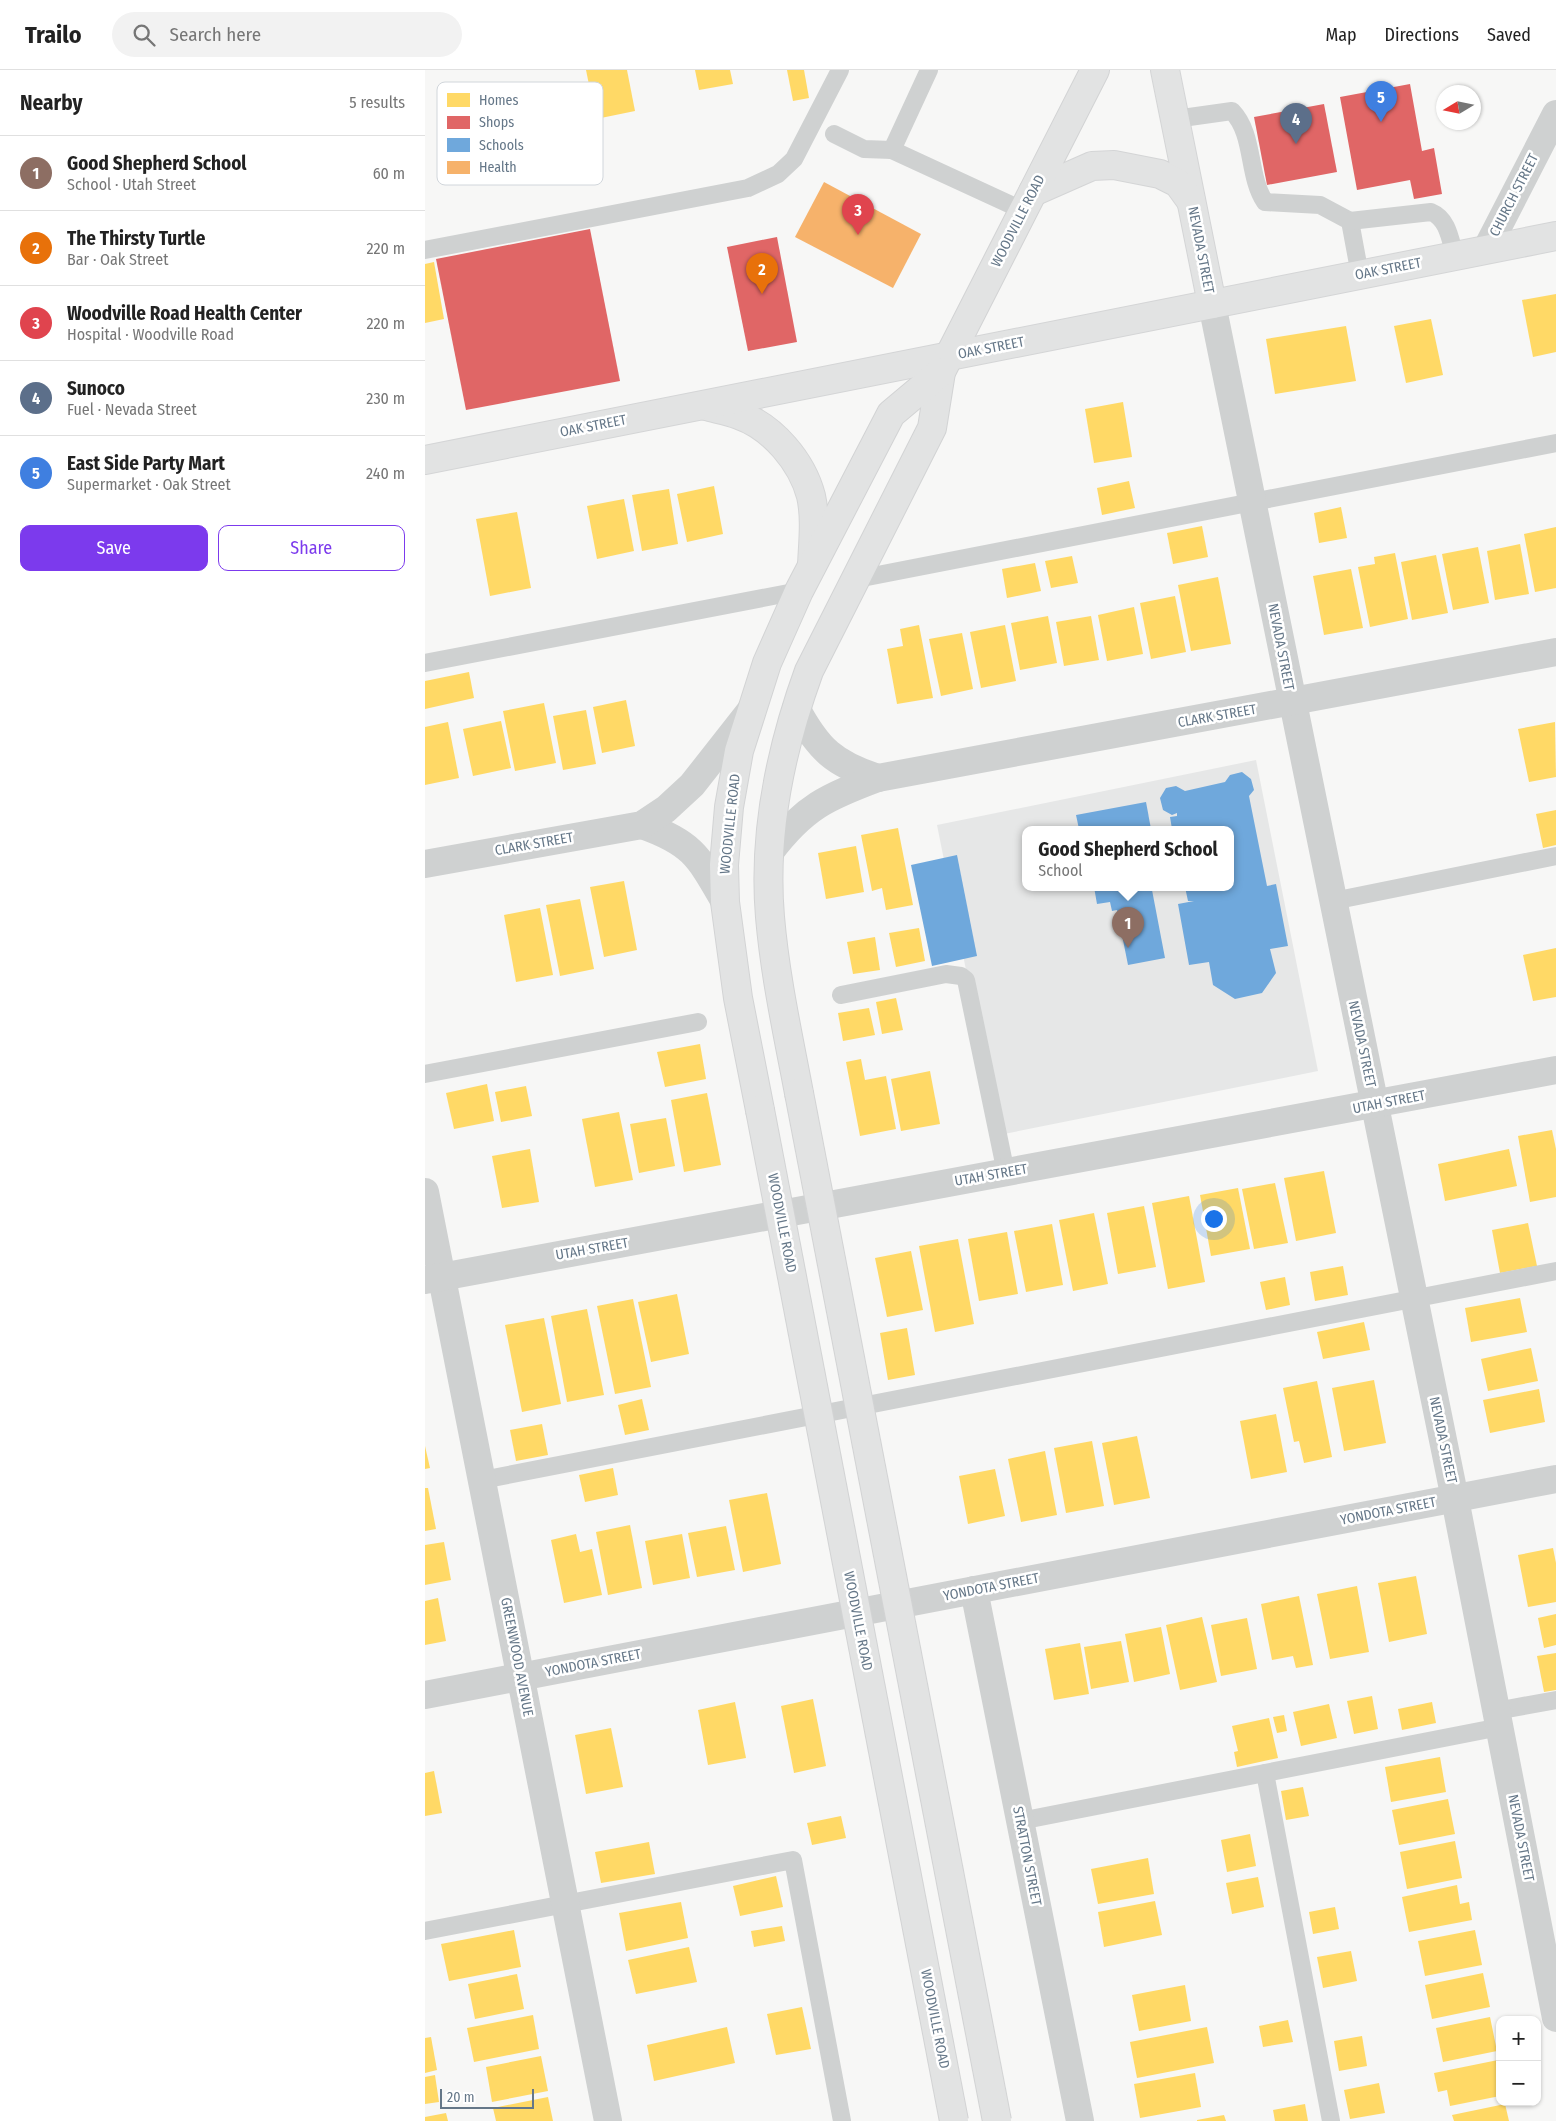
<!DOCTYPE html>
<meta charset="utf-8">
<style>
body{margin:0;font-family:"Fira Sans Condensed",sans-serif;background:#f2f2f2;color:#222}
.controls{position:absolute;right:15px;bottom:15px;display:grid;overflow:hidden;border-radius:10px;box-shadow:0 1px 4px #0004}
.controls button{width:45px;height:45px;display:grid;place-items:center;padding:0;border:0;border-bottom:1px solid #e0e0e0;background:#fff;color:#222;font:25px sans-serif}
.compass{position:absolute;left:1011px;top:15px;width:45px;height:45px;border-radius:50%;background:#fff;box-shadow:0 1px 4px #0004;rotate:260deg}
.scale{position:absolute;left:15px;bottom:12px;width:94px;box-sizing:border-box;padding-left:5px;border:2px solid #657788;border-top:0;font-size:14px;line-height:18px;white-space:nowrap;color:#657788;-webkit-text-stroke:4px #fff;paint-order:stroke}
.you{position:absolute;left:788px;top:1148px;width:18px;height:18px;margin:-12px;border:4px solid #fff;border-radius:50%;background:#1a73e8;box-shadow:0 0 0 8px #1a73e833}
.badge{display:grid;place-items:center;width:32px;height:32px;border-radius:50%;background:#7c3aed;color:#fff;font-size:16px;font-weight:700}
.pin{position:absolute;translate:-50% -41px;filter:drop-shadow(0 1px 2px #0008)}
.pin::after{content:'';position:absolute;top:26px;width:18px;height:15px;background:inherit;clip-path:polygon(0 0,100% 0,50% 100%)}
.popup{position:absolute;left:597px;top:756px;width:212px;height:65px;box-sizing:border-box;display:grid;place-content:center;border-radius:10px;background:#fff;filter:drop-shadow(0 1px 4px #0005);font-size:16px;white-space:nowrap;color:#767676}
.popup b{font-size:19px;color:#222}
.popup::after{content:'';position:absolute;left:50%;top:100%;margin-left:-10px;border:10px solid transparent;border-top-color:#fff}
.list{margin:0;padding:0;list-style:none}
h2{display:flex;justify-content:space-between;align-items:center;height:65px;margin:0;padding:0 20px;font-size:21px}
h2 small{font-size:16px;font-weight:400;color:#767676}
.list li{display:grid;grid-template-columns:32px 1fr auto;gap:15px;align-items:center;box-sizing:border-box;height:75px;padding:0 20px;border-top:1px solid #e0e0e0}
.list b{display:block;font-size:19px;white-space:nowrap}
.list p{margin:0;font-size:16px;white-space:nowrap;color:#767676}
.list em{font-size:16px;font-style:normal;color:#767676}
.actions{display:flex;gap:10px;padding:15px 20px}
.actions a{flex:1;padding:11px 0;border:1px solid #7c3aed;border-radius:10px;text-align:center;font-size:18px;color:#7c3aed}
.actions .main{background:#7c3aed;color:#fff}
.icon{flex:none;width:28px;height:28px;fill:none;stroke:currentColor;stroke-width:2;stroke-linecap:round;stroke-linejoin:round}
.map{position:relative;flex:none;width:1131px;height:2051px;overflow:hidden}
header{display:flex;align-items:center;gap:30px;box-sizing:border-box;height:70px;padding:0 25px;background:#fff;border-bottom:1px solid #e0e0e0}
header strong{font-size:24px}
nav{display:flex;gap:28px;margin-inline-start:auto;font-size:18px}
.search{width:350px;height:45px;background:#f2f2f2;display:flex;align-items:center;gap:12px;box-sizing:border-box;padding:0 18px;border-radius:28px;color:#767676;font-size:19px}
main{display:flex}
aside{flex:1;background:#fff}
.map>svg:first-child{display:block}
</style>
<header>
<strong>Trailo</strong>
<div class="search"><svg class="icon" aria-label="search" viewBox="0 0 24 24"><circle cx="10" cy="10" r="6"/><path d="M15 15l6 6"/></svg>Search here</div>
<nav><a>Map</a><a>Directions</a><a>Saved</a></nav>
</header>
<main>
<aside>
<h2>Nearby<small>5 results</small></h2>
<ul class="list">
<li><span class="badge" style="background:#8d6e63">1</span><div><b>Good Shepherd School</b><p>School · Utah Street</p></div><em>60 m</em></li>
<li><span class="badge" style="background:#e8710a">2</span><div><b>The Thirsty Turtle</b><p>Bar · Oak Street</p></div><em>220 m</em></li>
<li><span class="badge" style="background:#e0444e">3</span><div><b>Woodville Road Health Center</b><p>Hospital · Woodville Road</p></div><em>220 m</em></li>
<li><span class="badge" style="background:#5c6f8a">4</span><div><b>Sunoco</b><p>Fuel · Nevada Street</p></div><em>230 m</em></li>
<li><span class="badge" style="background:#3f7fe0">5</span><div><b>East Side Party Mart</b><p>Supermarket · Oak Street</p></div><em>240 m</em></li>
</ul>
<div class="actions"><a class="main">Save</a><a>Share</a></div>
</aside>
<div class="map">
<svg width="1131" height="2051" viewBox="0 0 1131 2051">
<rect width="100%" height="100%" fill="#f7f7f6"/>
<path fill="#e6e7e7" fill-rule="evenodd" d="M 831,690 L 893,1001 L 574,1065 L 512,755 ZM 600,759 L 806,759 L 806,817 L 600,817 Z"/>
<g fill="#ffd966">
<polygon points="161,0 202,0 210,41 171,49"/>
<polygon points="270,0 305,0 308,14 274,20"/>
<polygon points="362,0 379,0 384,28 368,31"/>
<polygon points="9,192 19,249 0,253 0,194"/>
<polygon points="1131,224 1131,282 1108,287 1097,230"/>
<polygon points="1006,249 1018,305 981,313 969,256"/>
<polygon points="921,256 931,311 850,324 841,269"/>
<polygon points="698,332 707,387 669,393 660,339"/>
<polygon points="704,411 710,438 677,445 672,418"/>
<polygon points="289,416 298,464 262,472 252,424"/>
<polygon points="244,419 253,474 217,481 207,425"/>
<polygon points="199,429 209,481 172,489 162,436"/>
<polygon points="916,437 922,468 894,473 889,443"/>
<polygon points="92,442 106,518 65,526 51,449"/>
<polygon points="777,456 783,487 748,494 742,463"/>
<polygon points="1131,457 1131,518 1110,522 1099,464"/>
<polygon points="1095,474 1104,524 1070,530 1062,481"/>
<polygon points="1053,477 1064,533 1028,540 1017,484"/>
<polygon points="970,483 983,549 945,557 933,497 950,494 949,487"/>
<polygon points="1011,485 1023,543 987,550 976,492"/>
<polygon points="647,486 653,513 626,518 620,491"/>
<polygon points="610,493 616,521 582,528 577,499"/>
<polygon points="926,499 938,558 899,565 888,506"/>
<polygon points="793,507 806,574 766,581 753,515"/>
<polygon points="750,526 761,582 726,589 715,533"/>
<polygon points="709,537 718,584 682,591 673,545"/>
<polygon points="623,546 632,593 595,600 586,553"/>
<polygon points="666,546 674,590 639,596 631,552"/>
<polygon points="494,555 508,628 472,634 462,579 478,576 475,559"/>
<polygon points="580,555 591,611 556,618 545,562"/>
<polygon points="537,563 548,619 516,626 504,569"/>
<polygon points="44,602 49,628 0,639 0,611"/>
<polygon points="201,630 210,676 177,683 168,637"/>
<polygon points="119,633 131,693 90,701 78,641"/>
<polygon points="161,640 171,694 138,700 128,646"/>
<polygon points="76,651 86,698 48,706 38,659"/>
<polygon points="23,652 34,708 0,715 0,657"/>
<polygon points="1130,652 1131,707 1104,712 1093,659"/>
<polygon points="1131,740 1131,775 1118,778 1111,744"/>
<polygon points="473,758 488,835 461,840 457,818 447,821 436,765"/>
<polygon points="431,776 439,822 401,829 393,783"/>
<polygon points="199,811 212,880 179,887 165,817"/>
<polygon points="155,829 169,899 135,906 121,835"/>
<polygon points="115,838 128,905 91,912 79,845"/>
<polygon points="494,858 500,891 471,897 464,863"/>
<polygon points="450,867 455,900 428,904 422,872"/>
<polygon points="1131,878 1131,927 1108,931 1098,885"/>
<polygon points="471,928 478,960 457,964 451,932"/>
<polygon points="444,938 450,965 418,971 413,943"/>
<polygon points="275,974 281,1009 240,1017 232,982"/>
<polygon points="436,989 440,1010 461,1006 471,1059 435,1066 421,992"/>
<polygon points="505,1001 515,1054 476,1061 466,1009"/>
<polygon points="62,1014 69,1051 29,1059 21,1023"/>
<polygon points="101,1016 107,1046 76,1052 70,1022"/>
<polygon points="282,1023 296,1095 259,1102 246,1030"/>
<polygon points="194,1042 208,1110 170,1117 157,1049"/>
<polygon points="241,1048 250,1096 214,1103 205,1054"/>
<polygon points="1127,1060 1131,1079 1131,1127 1105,1132 1093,1066"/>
<polygon points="105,1079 114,1132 77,1138 67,1086"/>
<polygon points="1084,1079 1092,1116 1020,1131 1013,1094"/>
<polygon points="899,1101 911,1163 871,1171 859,1108"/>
<polygon points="850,1113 863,1173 829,1179 817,1119"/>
<polygon points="813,1118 825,1179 786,1186 775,1125"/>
<polygon points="764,1126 780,1212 743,1219 727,1133"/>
<polygon points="719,1136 731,1197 693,1204 682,1143"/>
<polygon points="669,1143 683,1214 648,1221 634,1150"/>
<polygon points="1103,1153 1112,1196 1075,1203 1067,1160"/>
<polygon points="627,1154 638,1215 601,1222 589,1161"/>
<polygon points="582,1162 593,1224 554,1231 543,1169"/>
<polygon points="533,1169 549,1254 510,1262 494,1176"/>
<polygon points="486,1181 498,1240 462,1247 450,1188"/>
<polygon points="918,1196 923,1225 890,1231 885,1202"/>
<polygon points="860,1207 865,1235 841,1240 835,1212"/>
<polygon points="252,1224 264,1284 226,1292 213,1232"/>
<polygon points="1095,1228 1102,1262 1046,1272 1040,1238"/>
<polygon points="208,1229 226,1317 190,1324 172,1236"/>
<polygon points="162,1239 179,1325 142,1332 126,1246"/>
<polygon points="119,1248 136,1334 97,1342 80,1255"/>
<polygon points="939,1252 945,1280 898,1289 892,1262"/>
<polygon points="482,1258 490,1305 463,1310 455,1263"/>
<polygon points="1106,1278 1113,1311 1063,1321 1056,1289"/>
<polygon points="949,1310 961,1373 919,1381 907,1318"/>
<polygon points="892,1311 907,1387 879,1393 874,1371 869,1372 858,1318"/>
<polygon points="1114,1319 1120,1352 1065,1363 1058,1330"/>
<polygon points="217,1329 224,1360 200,1365 193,1335"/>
<polygon points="851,1344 862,1402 826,1409 815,1351"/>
<polygon points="117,1354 123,1385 91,1391 85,1360"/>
<polygon points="712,1366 725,1428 689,1435 677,1373"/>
<polygon points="667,1371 679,1436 641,1443 629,1378"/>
<polygon points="0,1376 5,1398 0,1399"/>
<polygon points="620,1381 632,1445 596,1452 583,1389"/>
<polygon points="188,1398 193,1425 160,1432 154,1405"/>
<polygon points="570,1399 580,1446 543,1454 534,1406"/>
<polygon points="0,1418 3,1418 11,1459 0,1461"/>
<polygon points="342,1423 356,1494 318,1502 304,1430"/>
<polygon points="205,1455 217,1518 183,1525 171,1462"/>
<polygon points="301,1456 310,1500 272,1507 263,1463"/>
<polygon points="151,1464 155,1482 167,1479 177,1525 139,1533 126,1470"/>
<polygon points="257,1464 265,1508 228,1515 220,1471"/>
<polygon points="19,1472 26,1510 0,1515 0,1475"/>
<polygon points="1128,1478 1131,1493 1131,1532 1103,1537 1093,1485"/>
<polygon points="991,1506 1002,1564 964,1572 953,1513"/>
<polygon points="932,1516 944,1582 905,1589 892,1524"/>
<polygon points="874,1526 888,1595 871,1598 868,1586 847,1590 836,1534"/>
<polygon points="13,1528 21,1571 0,1575 0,1531"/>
<polygon points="1131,1544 1131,1575 1119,1578 1113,1548"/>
<polygon points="777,1547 792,1612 755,1620 741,1555"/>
<polygon points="822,1548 832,1599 796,1606 786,1555"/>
<polygon points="736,1557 745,1604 709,1612 700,1564"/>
<polygon points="696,1571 704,1612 666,1619 659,1577"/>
<polygon points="655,1573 664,1624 629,1630 620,1579"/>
<polygon points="1131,1583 1131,1620 1119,1622 1112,1586"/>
<polygon points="947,1626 953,1659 929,1664 922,1631"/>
<polygon points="388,1629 401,1696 369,1703 356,1636"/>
<polygon points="310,1632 321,1688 283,1695 273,1640"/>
<polygon points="1007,1632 1011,1653 977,1660 973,1639"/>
<polygon points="904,1634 912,1668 876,1676 868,1642"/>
<polygon points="859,1645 862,1661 852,1663 848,1647"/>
<polygon points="844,1648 853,1688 812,1697 809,1682 813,1681 807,1656"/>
<polygon points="186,1658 198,1717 161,1724 150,1665"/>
<polygon points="1015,1687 1021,1722 966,1732 960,1697"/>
<polygon points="9,1701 17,1743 0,1746 0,1703"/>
<polygon points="878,1717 884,1746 861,1750 856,1721"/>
<polygon points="1023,1729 1030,1764 974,1775 967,1740"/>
<polygon points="416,1746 421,1768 387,1775 382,1753"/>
<polygon points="825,1764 831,1796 802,1802 796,1770"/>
<polygon points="1030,1771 1037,1808 982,1819 975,1782"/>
<polygon points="224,1772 230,1804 176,1813 170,1782"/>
<polygon points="723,1788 729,1824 673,1834 666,1799"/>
<polygon points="351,1806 358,1837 315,1846 308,1816"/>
<polygon points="833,1807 839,1837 807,1844 801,1813"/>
<polygon points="1032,1815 1035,1834 1044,1832 1047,1850 984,1862 977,1827"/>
<polygon points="730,1831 737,1865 679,1877 673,1842"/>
<polygon points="256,1832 263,1868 201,1881 194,1843"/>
<polygon points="910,1837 914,1859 888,1864 884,1842"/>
<polygon points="357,1856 360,1871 329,1877 326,1861"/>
<polygon points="89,1860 96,1897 24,1911 16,1874"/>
<polygon points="1050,1860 1057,1895 1000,1906 993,1871"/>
<polygon points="264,1877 272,1912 211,1924 203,1890"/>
<polygon points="926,1881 932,1911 898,1918 892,1887"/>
<polygon points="1058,1903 1065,1937 1007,1949 1000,1915"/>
<polygon points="92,1904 99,1939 50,1949 43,1914"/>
<polygon points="760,1915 766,1951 714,1961 707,1925"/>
<polygon points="377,1937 386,1979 351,1985 342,1944"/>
<polygon points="108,1945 114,1979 49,1992 42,1958"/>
<polygon points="1065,1947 1072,1981 1018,1992 1011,1958"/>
<polygon points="863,1950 868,1972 838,1977 834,1956"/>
<polygon points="302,1957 310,1993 229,2011 222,1975"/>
<polygon points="782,1957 789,1993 712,2008 705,1972"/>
<polygon points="937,1966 942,1996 914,2001 909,1971"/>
<polygon points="6,1967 12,2000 0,2003 0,1968"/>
<polygon points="116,1986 123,2021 67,2032 61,1997"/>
<polygon points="1073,1990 1075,2026 1025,2036 1022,2020 1013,2022 1009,2003"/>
<polygon points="770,2003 776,2037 715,2048 709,2014"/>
<polygon points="10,2005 14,2032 0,2034 0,2007"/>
<polygon points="954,2013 960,2043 925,2049 919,2020"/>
<polygon points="123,2027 128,2051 71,2051 68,2038"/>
<polygon points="880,2034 883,2051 850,2051 848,2040"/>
<polygon points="1080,2034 1084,2051 1029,2051 1027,2045"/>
<polygon points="21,2043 23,2051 0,2051 0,2047"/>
<polygon points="799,2045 801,2051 772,2051 772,2050"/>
</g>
<g fill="#e06666">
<polygon points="985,14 997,81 1009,78 1017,124 989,129 985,110 932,120 915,27"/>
<polygon points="899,34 912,102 842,115 829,47"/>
<polygon points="165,159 195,311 41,340 11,189"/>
<polygon points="352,167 372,272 323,281 302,177"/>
</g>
<g fill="#6fa8dc">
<polygon points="817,702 826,709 829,720 824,726 842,816 851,814 863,876 845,879 851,903 837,923 810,929 788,915 784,892 764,895 753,834 769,831 763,831 760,817 806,817 806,759 747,759 745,747 752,746 752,743 747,745 738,740 735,728 741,718 751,716 760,721 800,712 805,705"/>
<polygon points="721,732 726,759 654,759 651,745"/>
<polygon points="532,785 552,886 507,896 486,795"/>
<polygon points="669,817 738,817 727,820 740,888 703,895 692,840 687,841 685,832 672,834"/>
</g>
<polygon fill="#f6b26b" points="399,112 496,164 468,218 370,167"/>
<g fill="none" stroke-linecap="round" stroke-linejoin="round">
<g stroke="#d4d5d6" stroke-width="30">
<g id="secondary">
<polyline points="740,0 787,234"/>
<polyline points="608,122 667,96 689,95 735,104 753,113 766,131"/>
<path d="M 281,336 C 292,339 304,341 314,345 C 348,357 377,392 386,426 C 391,448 388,473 387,495"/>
<polyline points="0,390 1131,166"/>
</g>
</g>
<g stroke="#d2d3d4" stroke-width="30">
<g id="primary">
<path d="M 374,1023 C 363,965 350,906 345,847 C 338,765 356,678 384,601 L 507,358 L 516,302 L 670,0"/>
<polyline points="335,1040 313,928 300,832 299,795 304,737 314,681 342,593 374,521 466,344 516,302"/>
</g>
</g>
<g stroke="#cfd1d1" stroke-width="18">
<path d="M 750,49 L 807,41 C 830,65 822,105 840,132 L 895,135 L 925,151 L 935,205"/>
<polyline points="409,64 439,79 467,80 597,140"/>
<polyline points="467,80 504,0"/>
<path d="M 925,151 L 1006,142 C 1023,149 1025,169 1030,186"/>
<polyline points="0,180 323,118 353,104 369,89 415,0"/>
<polyline points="432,509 1131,373"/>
<polyline points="0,593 374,521"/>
<polyline points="908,831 1131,786"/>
<polyline points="416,925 521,904 536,906 541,910 581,1103"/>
<polyline points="0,1004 273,952"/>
<polyline points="57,1410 1131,1201"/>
<polyline points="1071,1641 1131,1630"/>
<polyline points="840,1703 906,2051"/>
<polyline points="595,1751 1075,1657"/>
<polyline points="0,1861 368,1790 417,2051"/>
</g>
<g stroke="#cfd1d1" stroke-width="28">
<polyline points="1061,180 1131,44"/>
<polyline points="787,234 1030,1429 1131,1948"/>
<path d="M 371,638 C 393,679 409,694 453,708"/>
<path d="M 217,755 C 268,773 274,787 300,832"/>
<path d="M 345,782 C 379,737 402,727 453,708 L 1131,582"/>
<polyline points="0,794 217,755 241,739 267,715 326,640"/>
<polyline points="0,1122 183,2051"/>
<polyline points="0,1210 1131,1000"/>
<polyline points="549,1520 655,2051"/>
<polyline points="0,1625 1131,1409"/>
</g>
<use href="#secondary" stroke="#e2e3e3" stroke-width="28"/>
<use href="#primary" stroke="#e2e3e3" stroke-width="28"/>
<g stroke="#d2d3d4" stroke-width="30" stroke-linecap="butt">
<g id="primary-bridge">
<polyline points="374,1023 572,2051"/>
<polyline points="335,1040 529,2051"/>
</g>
</g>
<use href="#primary-bridge" stroke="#e2e3e3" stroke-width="28"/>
</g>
<g text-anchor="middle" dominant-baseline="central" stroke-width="5" stroke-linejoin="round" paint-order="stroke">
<g font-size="14" fill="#657788" stroke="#fff">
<text transform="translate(1089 125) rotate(-63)">CHURCH STREET</text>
<text transform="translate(593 151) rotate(-63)">WOODVILLE ROAD</text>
<text transform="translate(776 180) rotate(79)">NEVADA STREET</text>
<text transform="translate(963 199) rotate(-11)">OAK STREET</text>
<text transform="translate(566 278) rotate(-11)">OAK STREET</text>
<text transform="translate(168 356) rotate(-11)">OAK STREET</text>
<text transform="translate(856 577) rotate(79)">NEVADA STREET</text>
<text transform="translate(792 646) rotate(-10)">CLARK STREET</text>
<text transform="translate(305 754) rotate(-84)">WOODVILLE ROAD</text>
<text transform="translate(109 774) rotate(-10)">CLARK STREET</text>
<text transform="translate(937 974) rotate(78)">NEVADA STREET</text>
<text transform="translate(964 1032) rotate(-11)">UTAH STREET</text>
<text transform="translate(566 1105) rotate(-10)">UTAH STREET</text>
<text transform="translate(357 1153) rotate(79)">WOODVILLE ROAD</text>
<text transform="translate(167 1179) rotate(-10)">UTAH STREET</text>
<text transform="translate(1018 1370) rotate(78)">NEVADA STREET</text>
<text transform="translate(963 1441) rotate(-11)">YONDOTA STREET</text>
<text transform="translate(566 1517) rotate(-11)">YONDOTA STREET</text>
<text transform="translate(433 1551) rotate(79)">WOODVILLE ROAD</text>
<text transform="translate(92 1587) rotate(79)">GREENWOOD AVENUE</text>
<text transform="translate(168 1593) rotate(-11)">YONDOTA STREET</text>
<text transform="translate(1096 1768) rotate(79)">NEVADA STREET</text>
<text transform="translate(602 1786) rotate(79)">STRATTON STREET</text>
<text transform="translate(510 1949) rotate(79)">WOODVILLE ROAD</text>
</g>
</g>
<rect x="12" y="12" width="166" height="103" rx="8" fill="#fff" stroke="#d1d6db" stroke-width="1"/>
<rect x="22" y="23" width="23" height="14" fill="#ffd966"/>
<rect x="22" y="46" width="23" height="13" fill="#e06666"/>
<rect x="22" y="68" width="23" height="14" fill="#6fa8dc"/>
<rect x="22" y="91" width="23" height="13" fill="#f6b26b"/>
<g font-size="14" fill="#657788">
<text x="54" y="35">Homes</text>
<text x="54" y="57">Shops</text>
<text x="54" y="80">Schools</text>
<text x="54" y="102">Health</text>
</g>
</svg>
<div class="controls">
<button>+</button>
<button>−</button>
</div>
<svg class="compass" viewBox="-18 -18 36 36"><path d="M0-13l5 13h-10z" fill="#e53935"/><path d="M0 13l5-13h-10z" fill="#767676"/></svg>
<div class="scale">20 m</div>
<div class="you"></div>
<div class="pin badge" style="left:703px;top:878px;background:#8d6e63">1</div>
<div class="popup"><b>Good Shepherd School</b>School</div>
<div class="pin badge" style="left:337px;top:224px;background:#e8710a">2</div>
<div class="pin badge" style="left:433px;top:165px;background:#e0444e">3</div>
<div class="pin badge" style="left:871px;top:74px;background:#5c6f8a">4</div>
<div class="pin badge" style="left:956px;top:52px;background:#3f7fe0">5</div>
</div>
</main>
